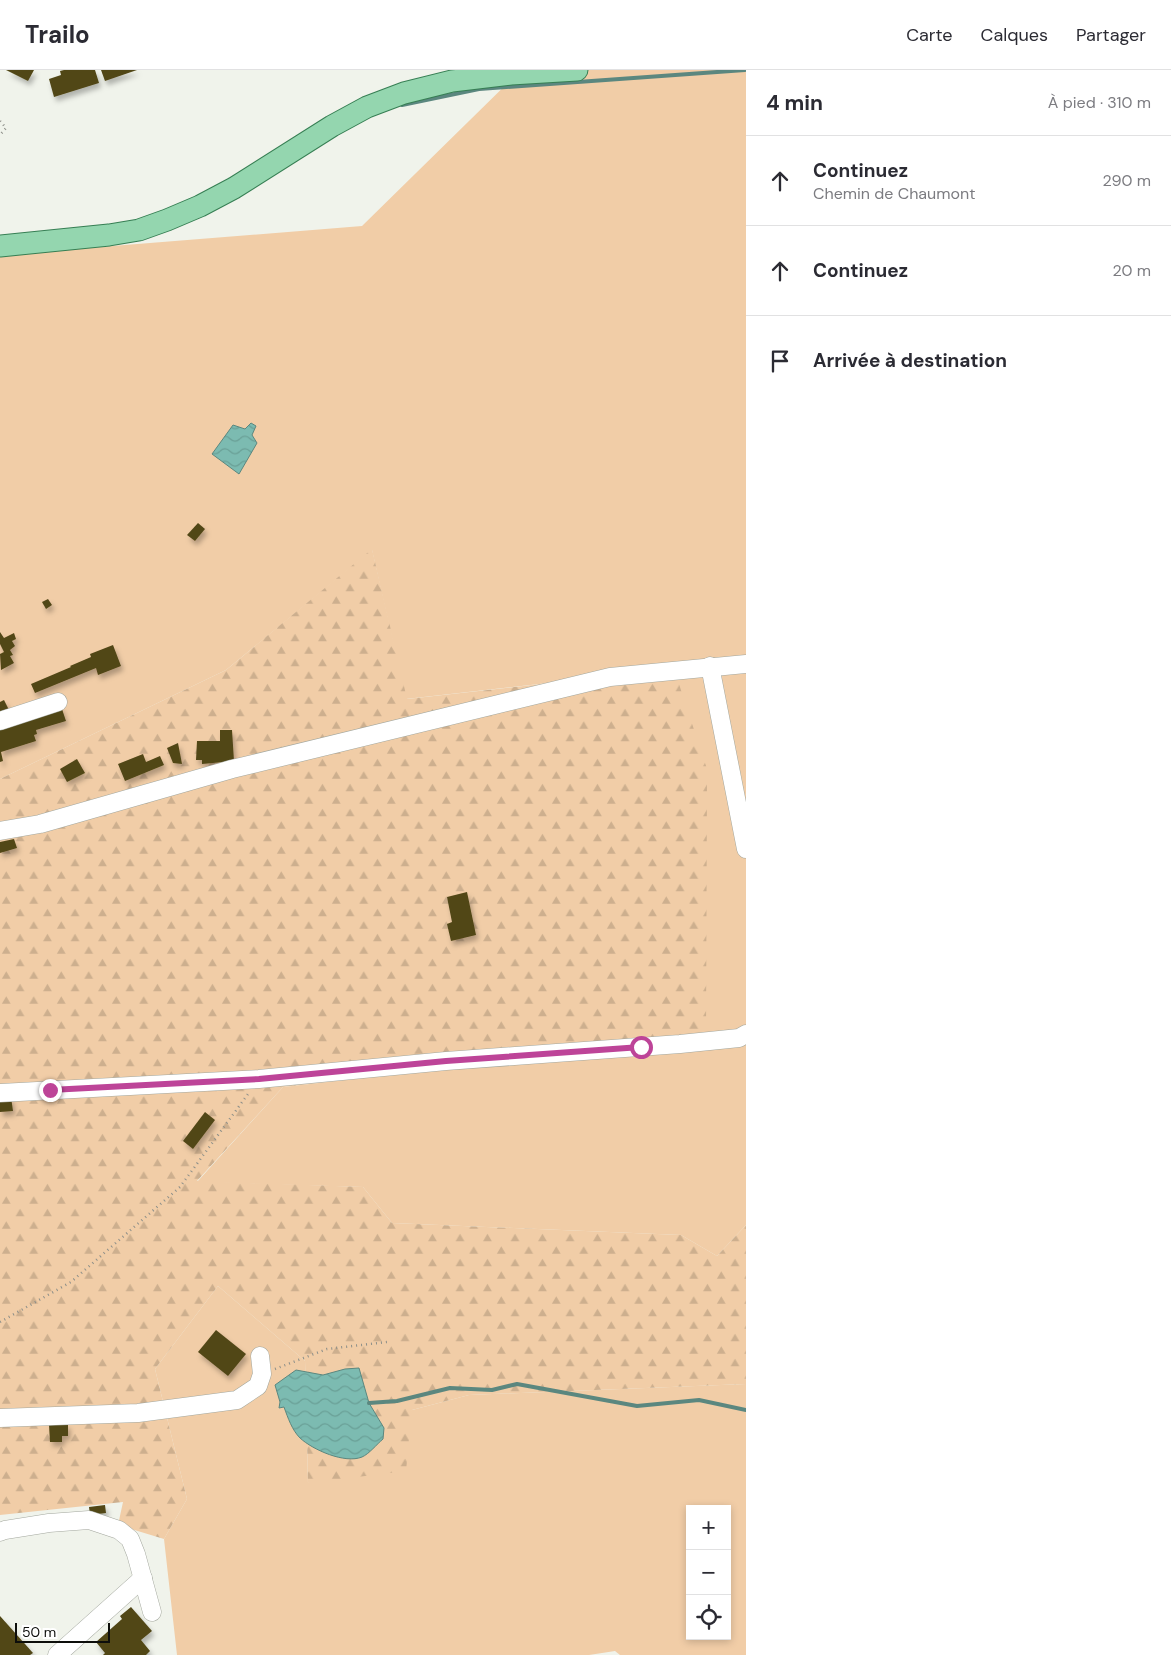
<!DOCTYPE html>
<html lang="fr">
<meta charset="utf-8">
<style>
body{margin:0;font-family:"DM Sans",sans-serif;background:#f2f2f3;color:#2b2b33}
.controls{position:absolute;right:15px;bottom:15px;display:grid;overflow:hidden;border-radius:0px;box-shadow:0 2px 8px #0003}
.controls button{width:45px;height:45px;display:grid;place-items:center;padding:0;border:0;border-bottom:1px solid #e1e1e2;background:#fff;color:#2b2b33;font:25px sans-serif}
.scale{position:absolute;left:15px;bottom:12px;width:95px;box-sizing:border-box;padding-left:5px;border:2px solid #0d0e0b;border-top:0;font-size:14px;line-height:18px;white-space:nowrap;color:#0d0e0b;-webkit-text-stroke:4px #fff;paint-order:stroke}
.stop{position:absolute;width:15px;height:15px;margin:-11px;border:4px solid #bd4498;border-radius:50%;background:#fff}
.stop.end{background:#bd4498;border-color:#fff;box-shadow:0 1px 5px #0008}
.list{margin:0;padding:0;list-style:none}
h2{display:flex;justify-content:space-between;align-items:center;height:65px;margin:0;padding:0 20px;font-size:21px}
h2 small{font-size:16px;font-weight:400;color:#7c7c81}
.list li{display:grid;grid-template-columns:32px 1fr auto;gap:15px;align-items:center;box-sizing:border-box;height:90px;padding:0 20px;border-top:1px solid #e1e1e2}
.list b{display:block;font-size:19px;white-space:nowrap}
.list p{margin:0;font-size:16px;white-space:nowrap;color:#7c7c81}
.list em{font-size:16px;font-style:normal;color:#7c7c81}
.icon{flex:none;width:28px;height:28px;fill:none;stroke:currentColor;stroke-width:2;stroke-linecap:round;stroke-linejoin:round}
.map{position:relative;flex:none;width:746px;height:1585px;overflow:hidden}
header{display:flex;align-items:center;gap:30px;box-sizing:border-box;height:70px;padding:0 25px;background:#fff;border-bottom:1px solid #e1e1e2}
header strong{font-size:24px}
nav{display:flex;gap:28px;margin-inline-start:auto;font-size:18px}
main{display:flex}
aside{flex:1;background:#fff}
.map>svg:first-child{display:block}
</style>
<header>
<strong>Trailo</strong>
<nav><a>Carte</a><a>Calques</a><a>Partager</a></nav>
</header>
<main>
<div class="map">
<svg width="746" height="1585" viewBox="0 0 746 1585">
<defs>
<pattern id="forest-firs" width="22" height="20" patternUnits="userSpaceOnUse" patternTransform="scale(1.25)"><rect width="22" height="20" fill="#f1cda7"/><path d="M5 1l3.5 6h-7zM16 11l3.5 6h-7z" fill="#cdaf8e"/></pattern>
<pattern id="water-waves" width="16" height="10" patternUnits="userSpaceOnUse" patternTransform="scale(1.25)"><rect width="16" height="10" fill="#7cbbb1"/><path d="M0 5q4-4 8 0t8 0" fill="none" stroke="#6aa097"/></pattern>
<filter id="shadow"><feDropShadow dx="2.5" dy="4.5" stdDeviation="2.5" flood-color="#0004"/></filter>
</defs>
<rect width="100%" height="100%" fill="#f0f3eb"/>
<g fill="#f1cda7" fill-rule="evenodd">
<polygon points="521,0 746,0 746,1155 717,1186 681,1165 392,1153 363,1117 197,1112 283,1017 706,969 674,599 406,629 372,480 226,600 0,709 0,185 362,156"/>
<path d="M 218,1216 L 305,1291 L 308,1413 L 412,1340 L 469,1325 L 746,1314 L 746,1585 L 620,1585 L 615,1581 L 589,1585 L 177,1585 L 164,1469 L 187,1429 L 155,1299 ZM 690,1439 L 727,1439 L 727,1566 L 690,1566 Z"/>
</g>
<polygon fill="url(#forest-firs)" points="372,479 407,629 674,599 707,699 706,969 283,1017 197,1111 363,1117 392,1153 681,1165 717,1186 746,1155 746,1314 469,1325 412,1340 406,1401 308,1413 305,1291 218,1216 155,1299 187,1429 164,1469 118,1455 123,1432 0,1445 0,709 226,600"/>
<g fill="url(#water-waves)" stroke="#5b877f">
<polygon points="251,353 256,356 252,365 257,373 239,404 212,384 233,355 245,359"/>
<path d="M 359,1298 L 369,1333 L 384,1358 L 383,1369 C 377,1374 369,1384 362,1387 C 345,1394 313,1380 300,1368 C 292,1360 288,1348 284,1337 L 279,1338 L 280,1332 L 275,1315 L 296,1300 L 323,1305 L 345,1299 Z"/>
</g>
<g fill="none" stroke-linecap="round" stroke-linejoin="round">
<g stroke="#5b877f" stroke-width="4">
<polyline points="402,35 479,19 745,0"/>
<polyline points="369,1333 397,1331 450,1318 492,1320 517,1314 637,1336 699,1330 746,1340"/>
</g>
</g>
<g fill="#514617" filter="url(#shadow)">
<polygon points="6,0 34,0 28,11"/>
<polygon points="64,0 95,0 99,13 54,27 49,9 61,5 60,1"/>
<polygon points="101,0 137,0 105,11"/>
<polygon points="198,453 205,459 195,471 187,465"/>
<polygon points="48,529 52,535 46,539 42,532"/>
<polygon points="0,562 4,568 14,563 16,569 12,571 15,576 10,580 13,585 10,586 14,593 1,600 0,584 4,582 0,574"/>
<polygon points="113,575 121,596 98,605 96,598 35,623 31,614 71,597 70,596 91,587 90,584"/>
<polygon points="4,630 9,640 0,643 0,632"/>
<polygon points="61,636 66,651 36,660 37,664 34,665 36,671 1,682 3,691 0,692 0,655"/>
<polygon points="220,660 232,660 234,691 202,694 202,690 196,690 197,671 220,671"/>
<polygon points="178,673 182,694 173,693 167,678"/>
<polygon points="143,684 146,692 160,686 164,695 125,711 118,694"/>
<polygon points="77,689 85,703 67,712 60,699"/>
<polygon points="14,769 17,778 0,783 0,772"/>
<polygon points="467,822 476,865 451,871 447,854 452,852 447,827"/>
<polygon points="11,1027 13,1041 0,1042 0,1028"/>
<polygon points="205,1042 215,1050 193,1079 183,1071"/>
<polygon points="216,1260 246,1284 228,1306 198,1282"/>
<polygon points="68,1354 68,1366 62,1366 62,1372 50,1372 49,1355"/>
<polygon points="105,1435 106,1443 90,1445 89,1437"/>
<polygon points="131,1537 152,1561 141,1570 150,1581 146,1585 103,1585 105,1583 96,1572 122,1549 120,1546"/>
<polygon points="0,1546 33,1583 30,1585 0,1585"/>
</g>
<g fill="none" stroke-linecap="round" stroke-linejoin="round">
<g stroke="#a3a79e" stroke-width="19">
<g id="minor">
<polyline points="710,596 746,779"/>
<polyline points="0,651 58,632"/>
<polyline points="0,761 40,754 232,699 610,607 746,594"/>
<polyline points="0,1023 259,1009 446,991 680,974 739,968 746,964"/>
<polyline points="0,1348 138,1343 237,1330 258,1316 262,1304 260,1286"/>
<polyline points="0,1462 5,1460 49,1453 89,1450 119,1460 130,1469 136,1484 152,1542"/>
<polyline points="57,1585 143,1508"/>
</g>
</g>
<g stroke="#367e53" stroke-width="23">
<polyline id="major" points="0,176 109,165 139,160 167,150 200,136 234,118 332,56 367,37 404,23 452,11 511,4 577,0"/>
</g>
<g stroke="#8d8f89" stroke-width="2.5" stroke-dasharray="1 4" stroke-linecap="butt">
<polyline points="0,51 6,58 0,65"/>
<polyline points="0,1252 71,1212 180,1117 248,1024"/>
<polyline points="275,1299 327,1279 387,1272"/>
</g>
<use href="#minor" stroke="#fff" stroke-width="18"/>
<use href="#major" stroke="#94d6af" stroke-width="21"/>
</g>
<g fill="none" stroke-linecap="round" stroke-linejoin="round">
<polyline stroke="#bd4498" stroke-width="6" points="50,1020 259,1009 446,991 641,977"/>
</g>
</svg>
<div class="controls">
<button>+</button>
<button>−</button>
<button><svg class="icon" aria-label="locate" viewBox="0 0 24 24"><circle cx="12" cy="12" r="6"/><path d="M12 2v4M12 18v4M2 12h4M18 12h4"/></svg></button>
</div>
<div class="scale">50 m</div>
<div class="stop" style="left:641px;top:977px"></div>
<div class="stop end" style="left:50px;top:1020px"></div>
</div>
<aside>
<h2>4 min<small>À pied · 310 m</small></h2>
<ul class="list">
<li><svg class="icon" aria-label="ahead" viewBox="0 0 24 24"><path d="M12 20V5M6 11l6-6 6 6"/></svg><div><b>Continuez</b><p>Chemin de Chaumont</p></div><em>290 m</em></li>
<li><svg class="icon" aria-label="ahead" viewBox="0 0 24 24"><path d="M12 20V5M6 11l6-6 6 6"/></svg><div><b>Continuez</b></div><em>20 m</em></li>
<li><svg class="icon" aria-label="arrive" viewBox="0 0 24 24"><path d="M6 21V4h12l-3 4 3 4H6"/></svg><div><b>Arrivée à destination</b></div></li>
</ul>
</aside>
</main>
